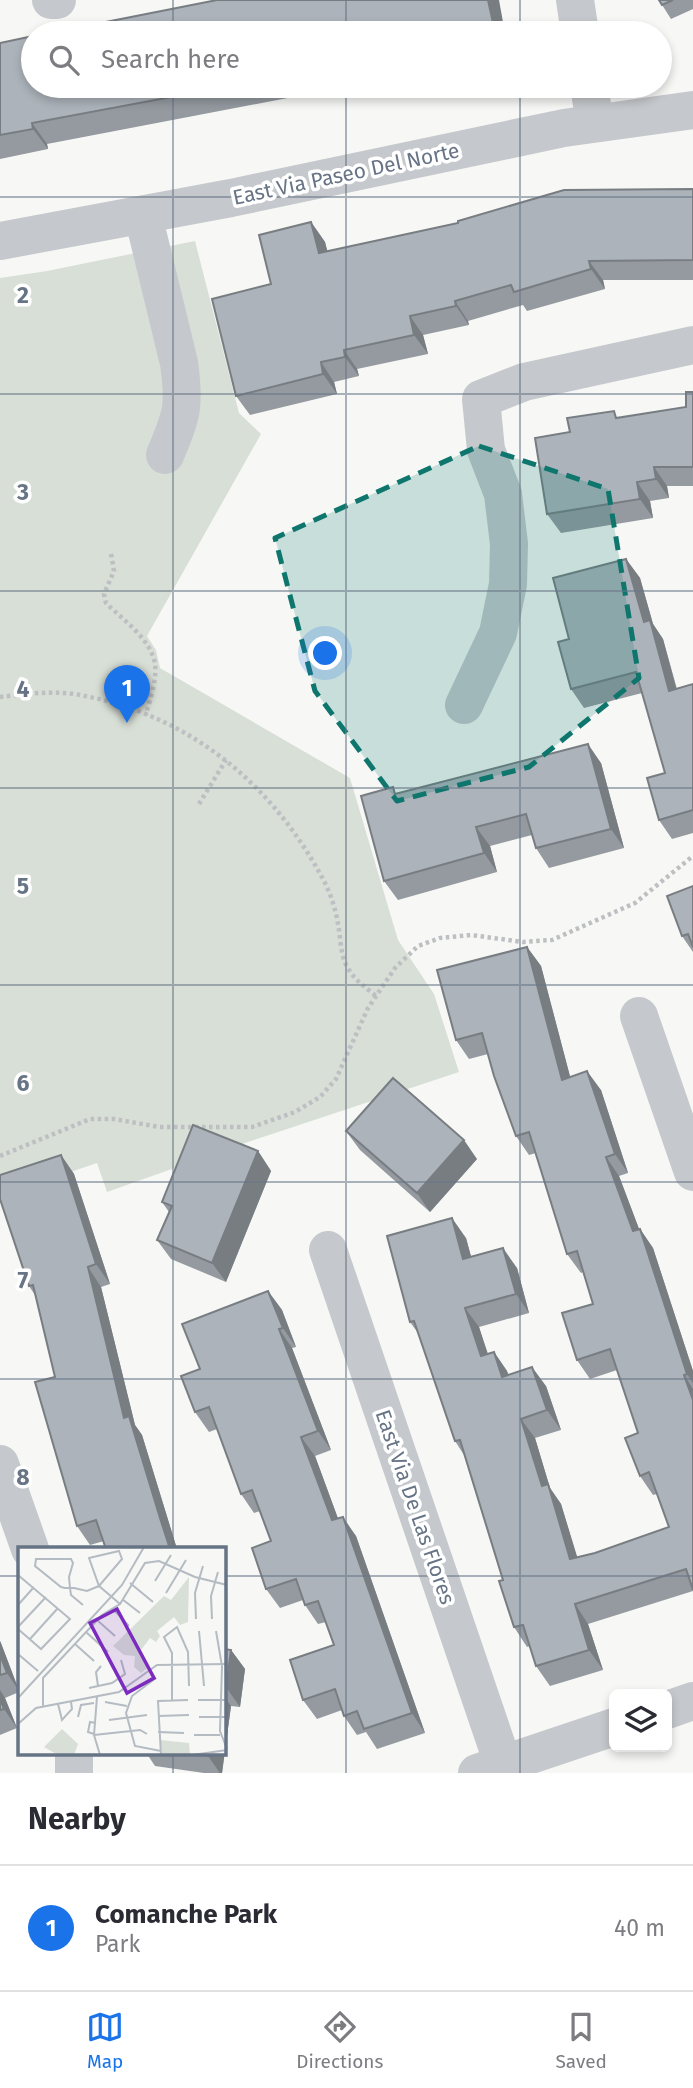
<!DOCTYPE html>
<style>
body{margin:0;font-family:"Fira Sans",sans-serif;background:#f7f7f7;color:#2b2b33}
.controls{position:absolute;right:21px;bottom:21px;display:grid;overflow:hidden;border-radius:10px;box-shadow:0 4px 10px #0003}
.controls button{width:63px;height:63px;display:grid;place-items:center;padding:0;border:0;border-bottom:2px solid #e1e1e2;background:#fff;color:#2b2b33;font:35px sans-serif}
.you{position:absolute;left:326px;top:654px;width:24px;height:24px;margin:-18px;border:5px solid #fff;border-radius:50%;background:#1a73e8;box-shadow:0 0 0 10px #1a73e833}
.badge{display:grid;place-items:center;width:46px;height:46px;border-radius:50%;background:#1a73e8;color:#fff;font-size:23px;font-weight:700}
.pin{position:absolute;translate:-50% -58px;filter:drop-shadow(0 2px 4px #0008)}
.pin::after{content:'';position:absolute;top:37px;width:24px;height:21px;background:inherit;clip-path:polygon(0 0,100% 0,50% 100%)}
.list{margin:0;padding:0;list-style:none}
h2{display:flex;justify-content:space-between;align-items:center;height:91px;margin:0;padding:0 28px;font-size:30px}
h2 small{font-size:23px;font-weight:400;color:#7c7c81}
.list li{display:grid;grid-template-columns:46px 1fr auto;gap:21px;align-items:center;box-sizing:border-box;height:126px;padding:0 28px;border-top:2px solid #e1e1e2}
.list b{display:block;font-size:26px;white-space:nowrap}
.list p{margin:0;font-size:23px;white-space:nowrap;color:#7c7c81}
.list em{font-size:23px;font-style:normal;color:#7c7c81}
.icon{flex:none;width:38px;height:38px;fill:none;stroke:currentColor;stroke-width:2;stroke-linecap:round;stroke-linejoin:round}
.map{position:relative;flex:none;width:693px;height:1773px;overflow:hidden}
.search{position:absolute;background:#fff;box-shadow:0 4px 10px #0003;left:21px;right:21px;top:21px;height:77px;display:flex;align-items:center;gap:18px;box-sizing:border-box;padding:0 24px;border-radius:38px;color:#7c7c81;font-size:26px}
.sheet{height:217px;background:#fff}
nav{display:flex;justify-content:space-around;align-items:center;box-sizing:border-box;height:98px;border-top:2px solid #e1e1e2;background:#fff;font-size:19px;color:#7c7c81}
nav a{display:grid;justify-items:center;gap:4px}
nav .on{color:#1a73e8}
.map>svg:first-child{display:block}
</style>
<div class="map">
<svg width="693" height="1773" viewBox="0 0 693 1773">
<rect width="100%" height="100%" fill="#f7f8f5"/>
<polygon fill="#d8dfd6" points="195,241 239,413 261,434 147,636 156,650 160,668 350,778 398,940 434,994 459,1072 248,1142 107,1192 97,1163 0,1196 0,278 47,271"/>
<g fill="none" stroke-linecap="round" stroke-linejoin="round">
<g stroke="#bdbfc2" stroke-width="4.5" stroke-dasharray="3.5 3.5" stroke-linecap="butt">
<path d="M 111,554 L 114,571 L 104,594 L 106,603 C 123,620 151,639 155,664 C 157,681 150,699 146,715"/>
<path d="M 0,697 C 25,694 55,690 80,695 C 190,715 274,785 325,883 C 331,895 336,911 338,924 C 341,939 340,957 349,970 C 356,981 366,988 376,996"/>
<polyline points="199,804 226,760"/>
<polyline points="0,1156 90,1119 114,1119 159,1127 252,1127 295,1112 320,1097 336,1079 368,1008 395,968 418,946 440,938 471,935 523,942 552,940 635,903 693,856"/>
</g>
<g stroke="#c5c8cc" stroke-width="38">
<polyline points="51,0 57,0"/>
<polyline points="575,0 580,33"/>
<polyline points="589,86 595,123"/>
<path d="M 143,215 L 179,363 C 185,406 182,415 165,455"/>
<polyline points="0,241 231,198 564,128 693,110"/>
<polyline points="464,705 498,633 508,584 509,544 503,494 486,450 481,399 524,382 693,345"/>
<polyline points="639,1016 693,1172"/>
<polyline points="328,1250 503,1764"/>
<polyline points="0,1464 30,1549"/>
<polyline points="667,1710 693,1701"/>
<polyline points="74,1773 74,1754"/>
<polyline points="477,1773 614,1727"/>
</g>
</g>
<g fill="#949aa0">
<polygon points="659,0 693,0 693,9 671,19"/>
<polygon points="0,43 33,86 350,86 47,144 48,149 0,159"/>
<polygon points="693,189 693,280 603,280 605,289 527,311 523,305 468,321 469,325 423,335 428,354 357,369 359,376 334,382 337,394 250,415 236,396 271,284 311,222 325,242 327,251"/>
<polygon points="693,392 693,486 667,486 669,498 650,501 653,518 561,533 547,514 619,418 686,407"/>
<polygon points="626,559 640,578 653,624 663,639 677,689 693,684 693,833 672,839 659,820 665,773 642,693 584,708 571,689 569,639"/>
<polygon points="601,763 624,848 549,868 536,848 532,835 490,846 497,872 398,900 384,881 397,793"/>
<polygon points="693,886 693,952 682,936"/>
<polygon points="527,947 541,966 570,1077 601,1090 628,1173 619,1176 639,1229 640,1229 653,1248 693,1371 693,1591 588,1624 603,1670 550,1686 536,1666 530,1646 527,1647 514,1627 503,1580 464,1455 455,1441 418,1333 410,1322 466,1238 471,1257 517,1268 529,1313 479,1327 487,1354 494,1352 507,1371 508,1375 546,1386 561,1430 535,1438 550,1488 561,1504 577,1558 595,1553 669,1527 657,1494 653,1495 640,1476 638,1433 617,1370 590,1379 577,1360 593,1304 583,1272 581,1273 567,1254 536,1153 529,1155 516,1136 488,1054 469,1059 456,1040"/>
<polygon points="346,1131 477,1159 430,1212 360,1150"/>
<polygon points="258,1151 271,1171 226,1282 171,1259 157,1240 169,1212 162,1202"/>
<polygon points="61,1155 74,1174 110,1284 101,1287 135,1425 142,1435 177,1549 106,1549 104,1541 90,1545 77,1526 55,1377 35,1295 29,1286"/>
<polygon points="268,1291 282,1310 296,1347 292,1348 331,1450 315,1456 338,1519 356,1536 425,1733 377,1749 366,1732 357,1735 344,1716 342,1710 317,1719 303,1700 334,1645 326,1622 318,1624 305,1605 303,1600 280,1608 266,1589 271,1541 260,1511 254,1513 241,1494 217,1429 209,1432 195,1412 200,1369"/>
<polygon points="0,1641 19,1690 19,1692 5,1698 17,1728 0,1735"/>
<polygon points="224,1649 231,1650 245,1669 240,1707 231,1706 222,1773 204,1773 155,1766 147,1754 224,1754"/>
</g>
<g fill="#787d82">
<polygon points="488,0 499,0 505,33 496,33 495,32"/>
<polygon points="32,123 47,144 48,149 33,129"/>
<polygon points="311,222 325,242 333,272 319,253"/>
<polygon points="589,261 603,280 605,289 591,269"/>
<polygon points="455,301 468,321 469,325 456,306"/>
<polygon points="410,316 423,335 428,354 414,335"/>
<polygon points="344,350 357,369 359,376 345,357"/>
<polygon points="321,362 334,382 337,394 323,374"/>
<polygon points="654,467 667,486 669,498 656,479"/>
<polygon points="637,482 650,501 653,518 640,499"/>
<polygon points="626,559 640,578 653,624 663,639 682,710 669,691 644,622"/>
<polygon points="588,744 601,763 624,848 611,829"/>
<polygon points="476,827 490,846 497,872 484,853"/>
<polygon points="527,947 541,966 576,1099 562,1080"/>
<polygon points="587,1071 601,1090 628,1173 615,1154"/>
<polygon points="464,1140 477,1159 430,1212 417,1193"/>
<polygon points="258,1151 271,1171 226,1282 212,1263"/>
<polygon points="61,1155 74,1174 110,1284 96,1264"/>
<polygon points="606,1157 619,1176 647,1250 633,1231"/>
<polygon points="452,1218 466,1238 477,1278 463,1259"/>
<polygon points="640,1229 653,1248 693,1371 693,1383 687,1374"/>
<polygon points="503,1248 517,1268 529,1313 516,1294"/>
<polygon points="88,1267 101,1287 135,1425 142,1435 177,1549 170,1549 124,1418"/>
<polygon points="268,1291 282,1310 296,1347 283,1328"/>
<polygon points="465,1308 479,1327 495,1375 481,1356"/>
<polygon points="279,1329 292,1348 331,1450 318,1431"/>
<polygon points="494,1352 507,1371 516,1396 502,1377"/>
<polygon points="532,1367 546,1386 561,1430 547,1410"/>
<polygon points="684,1375 693,1389 693,1400"/>
<polygon points="521,1419 535,1438 550,1488 561,1504 584,1579 570,1559 542,1486"/>
<polygon points="301,1437 315,1456 346,1540 332,1520"/>
<polygon points="343,1517 356,1536 425,1733 412,1713"/>
<polygon points="575,1604 588,1624 603,1670 589,1650"/>
<polygon points="0,1641 1,1643 19,1691 7,1673 0,1655"/>
<polygon points="231,1650 245,1669 240,1707 226,1687"/>
<polygon points="0,1690 5,1698 17,1728 4,1709 0,1699"/>
<polygon points="224,1696 231,1706 222,1773 220,1773 208,1756 208,1754 224,1754"/>
</g>
<g fill="#acb3ba" stroke="#787d82" stroke-width="2">
<polygon points="217,0 488,0 495,32 489,33 445,33 444,31 433,33 50,33"/>
<polygon points="659,0 673,0 662,5"/>
<polygon points="33,36 33,86 230,86 32,123 33,129 0,135 0,43"/>
<polygon points="693,189 693,260 589,261 591,269 514,292 511,285 455,301 456,306 410,316 414,335 344,350 345,357 321,362 323,374 236,396 212,299 271,284 259,235 311,222 319,253 458,223 458,221 564,190"/>
<polygon points="686,392 693,392 693,467 654,467 656,479 637,482 640,499 547,514 535,438 570,432 567,418 614,411 616,418 686,407"/>
<polygon points="626,559 644,622 650,620 669,691 693,684 693,810 659,820 647,778 665,773 636,672 571,689 558,642 569,639 553,578"/>
<polygon points="588,744 611,829 536,848 526,814 476,827 484,853 384,881 361,796 393,787 395,794"/>
<polygon points="693,886 693,947 688,934 682,936 667,896"/>
<polygon points="527,947 562,1080 587,1071 615,1154 606,1157 633,1231 640,1229 687,1374 684,1375 693,1400 693,1590 686,1569 575,1604 589,1650 536,1666 523,1625 514,1627 499,1581 503,1580 460,1440 455,1441 414,1321 410,1322 387,1236 452,1218 463,1259 503,1248 516,1294 465,1308 481,1356 494,1352 502,1377 532,1367 547,1410 521,1419 542,1486 548,1484 570,1559 595,1553 669,1527 649,1472 640,1476 625,1438 638,1433 610,1349 577,1360 562,1313 593,1304 577,1251 567,1254 529,1132 516,1136 494,1076 482,1033 456,1040 437,970"/>
<polygon points="393,1078 464,1140 417,1193 346,1131"/>
<polygon points="193,1125 258,1151 212,1263 157,1240 172,1206 162,1202"/>
<polygon points="61,1155 96,1264 88,1267 124,1418 129,1416 160,1518 170,1549 106,1549 96,1520 77,1526 35,1382 55,1377 33,1285 29,1286 0,1199 0,1175"/>
<polygon points="268,1291 283,1328 279,1329 318,1431 301,1437 332,1520 343,1517 412,1713 364,1729 357,1711 344,1716 335,1689 303,1700 290,1660 334,1645 318,1601 305,1605 296,1579 266,1589 252,1548 271,1541 252,1490 241,1494 209,1407 195,1412 181,1376 200,1369 182,1324"/>
<polygon points="224,1649 231,1650 226,1687 224,1687"/>
<polygon points="0,1655 7,1673 0,1675"/>
<polygon points="0,1699 4,1709 0,1710"/>
<polygon points="190,1754 208,1754 208,1756"/>
</g>
<path fill="#0f766e" fill-opacity="0.2" stroke="#0f766e" stroke-width="5" stroke-dasharray="14 9" stroke-linejoin="round" d="M 479,446 L 608,489 L 639,678 L 529,767 L 397,801 L 315,691 L 275,538 Z"/>
<path fill="none" stroke="#677486" stroke-width="2" stroke-opacity="0.55" d="M 173,0 L 173,33M 346,0 L 346,33M 520,0 L 520,33M 173,86 L 173,1549M 346,86 L 346,1773M 520,86 L 520,1773M 0,197 L 693,197M 0,394 L 693,394M 0,591 L 693,591M 0,788 L 693,788M 0,985 L 693,985M 0,1182 L 693,1182M 0,1379 L 693,1379M 0,1576 L 19,1576M 224,1576 L 693,1576M 173,1754 L 173,1773"/>
<g text-anchor="middle" dominant-baseline="central" stroke-width="7" stroke-linejoin="round" paint-order="stroke">
<g font-size="21" fill="#677486" stroke="#fff">
<text transform="translate(346 174) rotate(-12)">East Via Paseo Del Norte</text>
<text transform="translate(415 1507) rotate(71)">East Via De Las Flores</text>
</g>
</g>
<g transform="translate(18 1547)">
<rect width="208" height="208" fill="#f7f8f5"/>
<path d="M 171,30 L 170,75 L 162,78 L 156,70 L 139,84 L 142,89 L 138,95 L 132,91 L 123,103 L 131,120 L 123,126 L 116,120 L 117,109 L 106,108 L 95,99 L 146,49 L 153,53 ZM 44,182 L 60,197 L 56,208 L 40,208 L 26,200 ZM 142,193 L 171,196 L 172,208 L 144,208 Z" fill="#d8dfd6"/>
<path fill="none" stroke="#b4bbc2" stroke-width="2" d="M 101,4 L 104,12 L 81,39 L 71,11 ZM 0,28 L 52,72 L 23,102 L 0,82M 137,34 L 153,8M 112,36 L 135,55M 148,46 L 168,13M 104,52 L 122,66M 0,58 L 16,40M 65,58 L 53,48 L 52,41 L 51,30 L 55,16 L 53,12 L 18,12 L 17,19 L 43,40 L 47,41 L 56,41 L 69,44 L 81,39 L 102,57M 95,62 L 111,79M 178,72 L 177,46 L 185,19M 194,72 L 193,49 L 200,25M 79,73 L 97,89M 0,80 L 28,50M 181,84 L 186,139M 198,84 L 204,119 L 202,184 L 209,202M 68,85 L 90,105M 12,92 L 40,61M 57,97 L 76,114M 0,107 L 20,124M 138,131 L 114,149 L 108,166 L 117,199 L 143,204M 80,139 L 78,125 L 83,119M 71,141 L 94,136 L 107,127 L 103,113M 79,150 L 76,188 L 82,208M 0,151 L 104,38 L 126,0M 154,153 L 154,106 L 146,90 L 159,80 L 170,105 L 171,139M 180,153 L 209,153M 87,155 L 109,159M 40,157 L 44,173 L 54,162 L 53,155M 25,160 L 25,131 L 84,68 L 102,57 L 127,16 L 141,14 L 177,30 L 209,38M 140,169 L 171,168M 60,170 L 63,158 L 76,156M 181,170 L 209,170M 91,173 L 129,168M 0,177 L 18,161 L 101,145 L 139,118 L 209,117M 140,185 L 166,186M 76,187 L 70,185 L 72,175 L 78,176M 76,188 L 122,183 L 129,187M 176,188 L 202,188M 143,208 L 140,154 L 170,153M 174,208 L 209,203"/>
<path fill="#7b2cbf" fill-opacity="0.15" stroke="#7b2cbf" stroke-width="3.5" d="M 99,62 L 136,131 L 109,146 L 72,76 Z"/>
<rect width="208" height="208" fill="none" stroke="#677486" stroke-width="3.5"/>
</g>
<g font-size="23" text-anchor="middle" font-weight="bold" fill="#677486" stroke="#fff" stroke-width="7" stroke-linejoin="round" paint-order="stroke">
<text x="23" y="303">2</text>
<text x="23" y="500">3</text>
<text x="23" y="697">4</text>
<text x="23" y="894">5</text>
<text x="23" y="1091">6</text>
<text x="23" y="1288">7</text>
<text x="23" y="1485">8</text>
</g>
</svg>
<div class="controls">
<button><svg class="icon" aria-label="layers" viewBox="0 0 24 24"><path d="M12 4l9 5-9 5-9-5zM3 14l9 5 9-5"/></svg></button>
</div>
<div class="you"></div>
<div class="pin badge" style="left:127px;top:723px">1</div>
<div class="search"><svg class="icon" aria-label="search" viewBox="0 0 24 24"><circle cx="10" cy="10" r="6"/><path d="M15 15l6 6"/></svg>Search here</div>
</div>
<section class="sheet">
<h2>Nearby<small></small></h2>
<ul class="list">
<li><span class="badge">1</span><div><b>Comanche Park</b><p>Park</p></div><em>40 m</em></li>
</ul>
</section>
<nav>
<a class="on"><svg class="icon" aria-label="map" viewBox="0 0 24 24"><path d="M3 6l6-2 6 2 6-2v14l-6 2-6-2-6 2zM9 4v14M15 6v14"/></svg>Map</a>
<a><svg class="icon" aria-label="directions" viewBox="0 0 24 24"><path d="M12 3l9 9-9 9-9-9zM9 14v-3h6M13 9l2 2-2 2"/></svg>Directions</a>
<a><svg class="icon" aria-label="saved" viewBox="0 0 24 24"><path d="M7 4h10v16l-5-4-5 4z"/></svg>Saved</a>
</nav>
